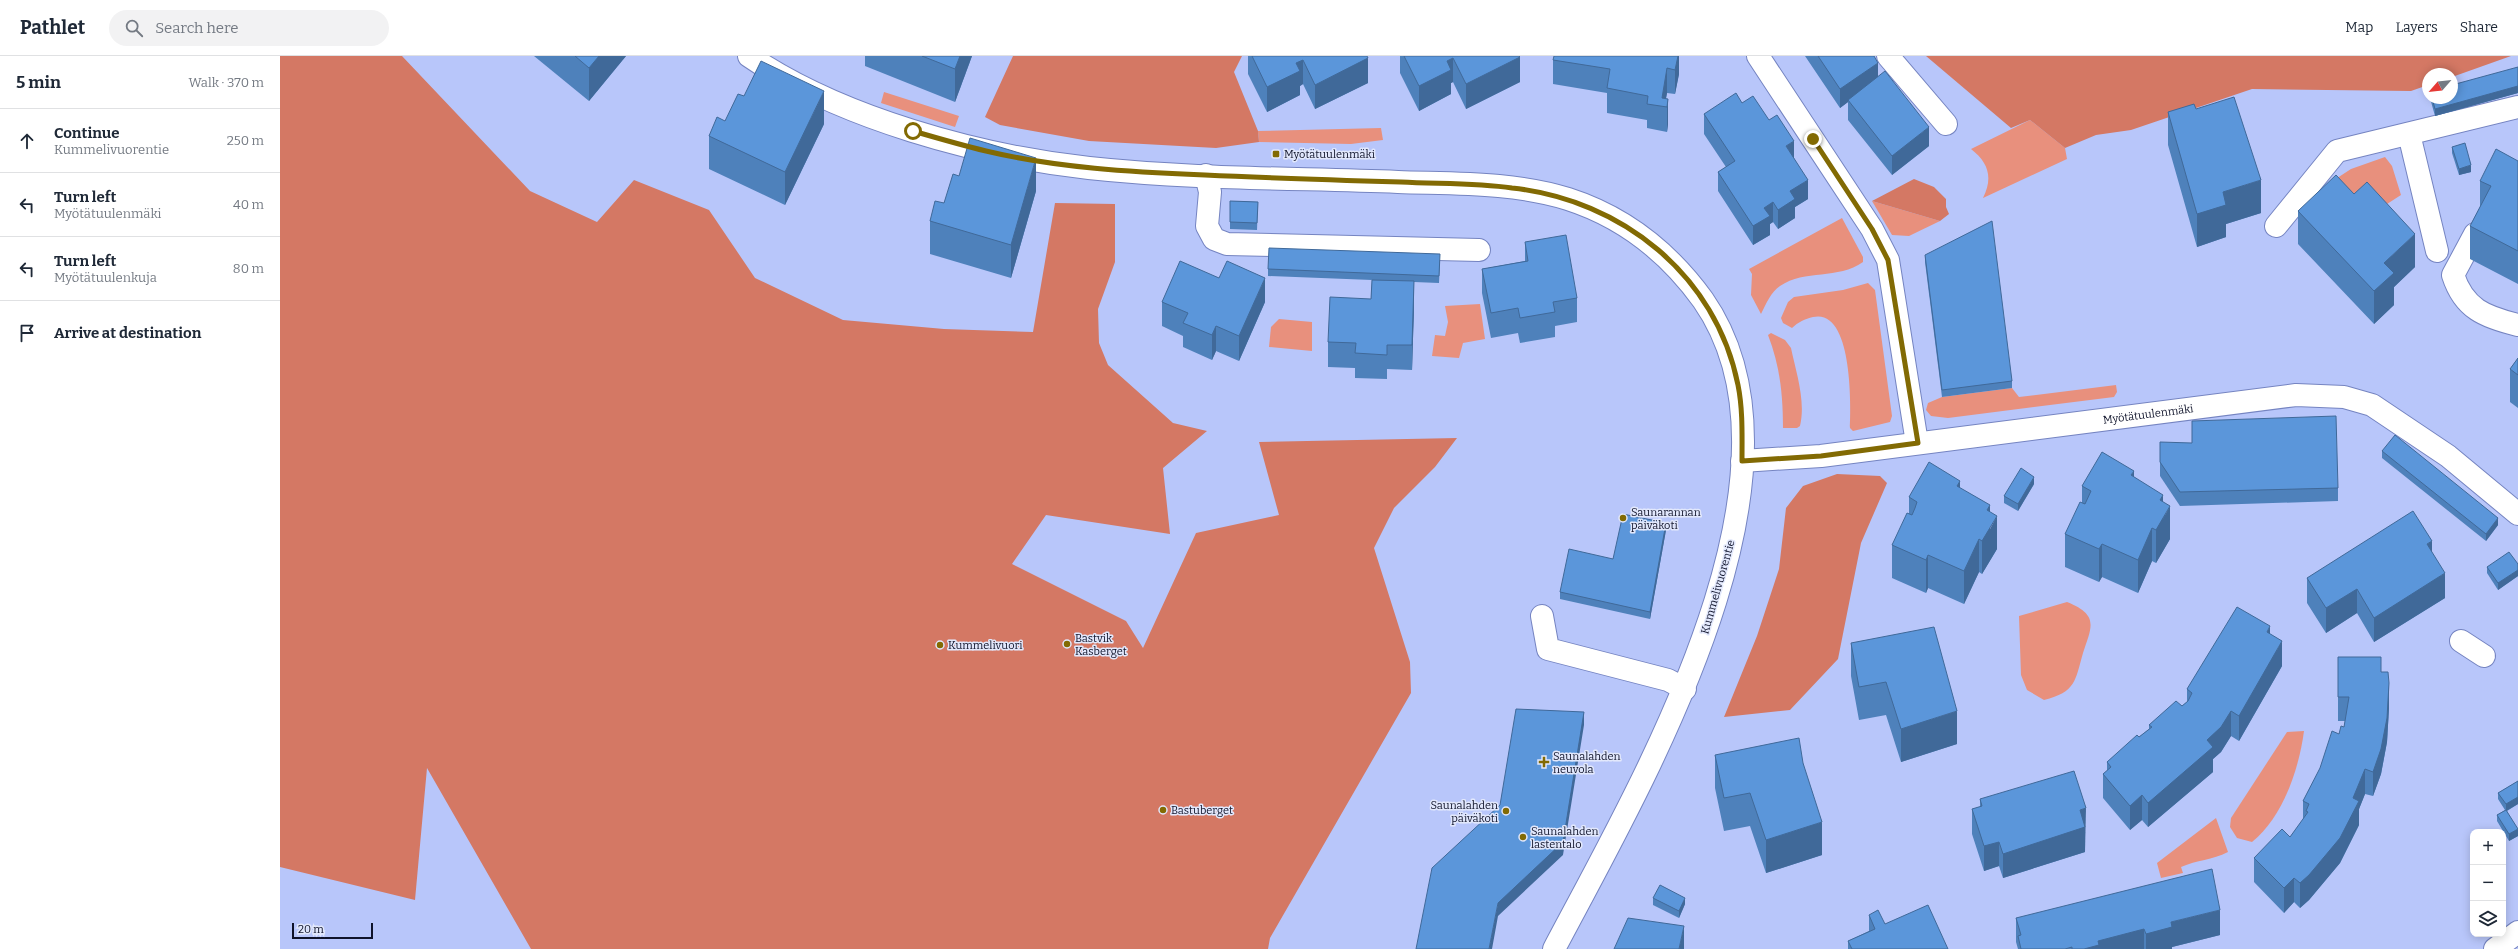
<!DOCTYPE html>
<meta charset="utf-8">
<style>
body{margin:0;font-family:Bitter,serif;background:#f2f2f3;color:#1f2937}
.controls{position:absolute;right:12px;bottom:12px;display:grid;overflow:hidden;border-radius:8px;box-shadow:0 2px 10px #0003}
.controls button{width:36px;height:36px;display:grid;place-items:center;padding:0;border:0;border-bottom:1px solid #e0e1e3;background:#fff;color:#1f2937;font:20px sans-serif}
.compass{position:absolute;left:2142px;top:12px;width:36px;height:36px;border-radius:50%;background:#fff;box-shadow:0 2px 10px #0003;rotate:242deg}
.scale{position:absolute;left:12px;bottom:10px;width:81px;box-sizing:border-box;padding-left:4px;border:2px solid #0f132a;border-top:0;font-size:11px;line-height:14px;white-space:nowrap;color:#0f132a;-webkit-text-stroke:3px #e2e8fc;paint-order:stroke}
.stop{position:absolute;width:12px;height:12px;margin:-9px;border:3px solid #826a03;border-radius:50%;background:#fff}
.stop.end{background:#826a03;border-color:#fff;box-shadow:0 1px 4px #0008}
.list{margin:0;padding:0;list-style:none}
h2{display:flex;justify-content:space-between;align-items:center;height:52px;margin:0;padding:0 16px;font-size:17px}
h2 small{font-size:13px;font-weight:400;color:#747a83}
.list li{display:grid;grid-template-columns:26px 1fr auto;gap:12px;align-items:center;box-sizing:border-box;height:64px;padding:0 16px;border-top:1px solid #e0e1e3}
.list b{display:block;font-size:15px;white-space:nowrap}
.list p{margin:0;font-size:13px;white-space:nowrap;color:#747a83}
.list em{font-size:13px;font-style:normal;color:#747a83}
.icon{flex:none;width:22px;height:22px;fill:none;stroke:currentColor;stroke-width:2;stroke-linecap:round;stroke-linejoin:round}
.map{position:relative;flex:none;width:2238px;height:893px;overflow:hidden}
header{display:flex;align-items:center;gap:24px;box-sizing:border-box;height:56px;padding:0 20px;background:#fff;border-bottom:1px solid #e0e1e3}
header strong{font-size:19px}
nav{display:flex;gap:22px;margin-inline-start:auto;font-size:14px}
.search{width:280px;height:36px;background:#f2f2f3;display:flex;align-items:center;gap:10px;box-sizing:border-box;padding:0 14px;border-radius:22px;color:#747a83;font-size:15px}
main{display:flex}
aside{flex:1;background:#fff}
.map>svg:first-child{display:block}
</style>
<header>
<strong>Pathlet</strong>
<div class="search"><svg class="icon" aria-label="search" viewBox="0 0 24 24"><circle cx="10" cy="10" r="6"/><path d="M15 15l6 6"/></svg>Search here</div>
<nav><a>Map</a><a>Layers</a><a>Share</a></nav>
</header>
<main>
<aside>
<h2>5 min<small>Walk · 370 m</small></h2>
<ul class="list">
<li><svg class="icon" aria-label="ahead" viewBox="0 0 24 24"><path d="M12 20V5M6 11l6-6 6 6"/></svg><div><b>Continue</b><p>Kummelivuorentie</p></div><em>250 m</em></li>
<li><svg class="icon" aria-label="left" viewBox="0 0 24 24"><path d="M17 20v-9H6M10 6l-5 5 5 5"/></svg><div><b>Turn left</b><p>Myötätuulenmäki</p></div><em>40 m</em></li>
<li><svg class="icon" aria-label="left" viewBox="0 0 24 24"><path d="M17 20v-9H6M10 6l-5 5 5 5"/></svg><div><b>Turn left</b><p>Myötätuulenkuja</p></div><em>80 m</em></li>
<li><svg class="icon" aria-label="arrive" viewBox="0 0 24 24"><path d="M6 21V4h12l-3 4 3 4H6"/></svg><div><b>Arrive at destination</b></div></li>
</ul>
</aside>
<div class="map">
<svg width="2238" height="893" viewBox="0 0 2238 893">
<rect width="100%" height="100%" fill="#b8c6fa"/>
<g fill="#e8907d">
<polygon points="604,36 679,60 675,71 601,47"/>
<path d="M 1750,64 L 1785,92 L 1787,103 L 1703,142 C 1713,122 1709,107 1691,93 Z"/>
<polygon points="1101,72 1103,84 1071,88 979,86 978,75"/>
<polygon points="2105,101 2112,110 2121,139 2107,148 2078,135 2073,138 2048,128 2071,113"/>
<polygon points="1592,145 1660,165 1629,180 1612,179"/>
<path d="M 1562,162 L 1583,201 L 1583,206 C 1558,224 1525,213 1500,230 C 1491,236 1486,248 1481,258 L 1471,239 L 1472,218 L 1469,213 Z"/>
<path d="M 1588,227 L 1595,234 L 1612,360 L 1610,366 L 1573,375 L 1570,372 C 1571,350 1573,252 1533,261 C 1525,263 1518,266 1512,272 L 1503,267 L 1501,262 L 1508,246 L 1514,241 L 1563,234 Z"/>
<polygon points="1200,248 1205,283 1183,287 1179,302 1152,300 1155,279 1165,280 1168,266 1165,250"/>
<polygon points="999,263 1032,266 1032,295 989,291 991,271"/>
<path d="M 1491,277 L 1505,284 L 1511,292 C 1516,316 1526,345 1520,370 L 1517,372 L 1503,372 C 1503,339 1500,310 1488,279 Z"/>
<polygon points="1836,329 1837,336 1834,341 1668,362 1651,360 1646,354 1648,347 1662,341 1732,332 1739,341"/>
<path d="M 1787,546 C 1819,559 1812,570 1803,597 C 1795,625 1796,636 1764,644 L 1747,634 L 1741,619 L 1739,560 Z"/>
<path d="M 2024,675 C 2019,713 2003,761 1972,786 L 1957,782 L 1950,771 L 1951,762 L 2007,676 Z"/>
<path d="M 1936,762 L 1948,796 C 1932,804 1917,804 1901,811 L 1903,817 L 1881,822 L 1877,807 Z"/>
</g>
<g fill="#d47864">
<polygon points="0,0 122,0 250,135 317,166 354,124 429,154 475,222 563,264 664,273 753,276 775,147 835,148 835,206 818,253 819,287 828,309 893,367 927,375 883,412 890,478 766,459 732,508 846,565 863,592 916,477 999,459 979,386 1177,382 1155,411 1114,452 1094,492 1130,606 1131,637 990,882 988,893 251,893 147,712 135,844 0,811"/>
<polygon points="733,0 962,0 954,16 978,75 979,86 936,92 809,85 720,69 705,61"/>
<polygon points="1646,0 2231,0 2172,21 2172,18 2148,18 2148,29 2131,35 1972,33 1851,74 1816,79 1785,92 1750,64 1731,72"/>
<polygon points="1634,123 1654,131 1666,143 1666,151 1669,158 1660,165 1592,145"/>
<polygon points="1557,418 1600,420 1607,427 1581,487 1558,603 1510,654 1444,661 1477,580 1499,513 1506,452 1523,430"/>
</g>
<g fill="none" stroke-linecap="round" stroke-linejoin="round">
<g stroke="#7584c1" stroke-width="24">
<g id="minor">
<path d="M 469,0 C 560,62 699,100 809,112 C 911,123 1015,122 1118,126 C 1174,128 1234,126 1288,143 C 1344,161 1389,197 1423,244 C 1545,419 1358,733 1274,893"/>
<polyline points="1478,0 1592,173 1608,204 1637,387"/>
<polyline points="1608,0 1666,68"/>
<polyline points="2129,78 2157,195"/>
<polyline points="926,119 930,136 927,170 934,183 947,188 1199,194"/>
<polyline points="1996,170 2057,95 2238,51"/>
<path d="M 2195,178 L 2173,219 C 2184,253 2205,261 2238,269"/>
<path id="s1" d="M 1462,405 L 1541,400 L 2016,339 L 2064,341 L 2092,349 L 2168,400 L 2238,458"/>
<polyline points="1262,560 1268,593 1388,624 1405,633"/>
<polyline points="2181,585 2204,600"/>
<polyline points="2215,893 2238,876"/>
</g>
</g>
<use href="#minor" stroke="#fff" stroke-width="22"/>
</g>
<g fill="#4e81bb">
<polygon points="254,0 346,0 309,45"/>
<polygon points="585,0 692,0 675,46 585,10"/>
<polygon points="968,0 1087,0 1088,27 1035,53 1023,28 1020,30 1020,39 987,56 968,18"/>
<polygon points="1120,0 1239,0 1240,26 1186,53 1173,26 1171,27 1171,38 1139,55 1120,17"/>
<polygon points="1399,0 1399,18 1395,38 1387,37 1386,43 1388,43 1388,68 1387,76 1367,72 1367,64 1327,57 1327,37 1273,28 1273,4"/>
<polygon points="1525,0 1594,0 1598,20 1649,90 1612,119 1568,64 1568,46 1560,52"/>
<polygon points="2238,11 2238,37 2155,60 2150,42 2172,42"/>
<polygon points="464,40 544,68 505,149 429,113 429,80 445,65"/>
<polygon points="1462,47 1514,102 1528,143 1515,151 1515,162 1498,173 1493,166 1490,168 1490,179 1473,189 1438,135 1438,116 1446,111 1424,78 1424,58"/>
<polygon points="1916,53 1981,157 1946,168 1946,181 1917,191 1888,89 1888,56"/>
<polygon points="2172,91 2191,116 2179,119 2172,97"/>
<polygon points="2238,105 2238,228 2190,203 2190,170 2200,151 2200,125"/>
<polygon points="679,120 756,135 731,222 650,198 650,165 664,147"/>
<polygon points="950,145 978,146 977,174 950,173"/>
<polygon points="2018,155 2135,211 2114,231 2114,249 2094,268 2018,188"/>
<polygon points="1245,186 1297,242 1297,266 1275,270 1275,281 1240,287 1238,277 1211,282 1202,237 1202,213 1245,205"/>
<polygon points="1645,199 1732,325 1732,332 1662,341 1645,206"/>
<polygon points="1160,205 1159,227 1134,226 1134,250 1132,314 1107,313 1107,323 1075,322 1075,312 1048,311 1048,286 1091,243 1092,224 988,220 988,213"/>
<polygon points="939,222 985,246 959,305 936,295 932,304 903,291 903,280 882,270 882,246"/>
<polygon points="2238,302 2238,352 2230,346 2230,313"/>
<polygon points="1880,386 2058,432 2058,445 1900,450 1880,420"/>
<polygon points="2102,395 2218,469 2206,485 2102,402"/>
<polygon points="1854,421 1883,445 1890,483 1876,507 1872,505 1858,537 1822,521 1819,526 1785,511 1785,478 1802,447 1802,430"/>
<polygon points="1754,428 1738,455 1724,447 1724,440"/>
<polygon points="1680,432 1717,493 1702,518 1699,516 1684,548 1648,532 1646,537 1612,522 1612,489 1629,458 1629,441"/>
<polygon points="1386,474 1370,563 1280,543 1280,536 1333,503"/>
<polygon points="2152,497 2165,542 2094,586 2077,557 2046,577 2027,547 2027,522"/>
<polygon points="2238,508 2238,520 2218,534 2207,517 2207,511"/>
<polygon points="1990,578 2002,610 1959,685 1951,680 1941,696 1933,703 1933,716 1868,771 1862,764 1850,774 1823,742 1823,718 1827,715 1827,706 1859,681 1869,673 1869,669 1902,650 1907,646 1907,633"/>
<polygon points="1571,587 1677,688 1621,706 1606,659 1579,664 1571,620"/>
<polygon points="2058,601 2101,616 2109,652 2107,686 2101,718 2093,740 2085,738 2079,753 2079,769 2060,807 2029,844 2020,852 2014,846 2004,857 1974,826 1974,802 2010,781 2023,764 2023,745 2059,678 2064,671 2065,665 2058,665"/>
<polygon points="1435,699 1523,707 1542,799 1486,817 1470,770 1444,775 1435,732"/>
<polygon points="2238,725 2238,748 2227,755 2238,780 2229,785 2217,765 2217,759 2225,754 2218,743 2218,737"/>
<polygon points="1700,743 1806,777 1805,777 1805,796 1723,822 1719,810 1704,815 1692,778 1692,753 1700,751"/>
<polygon points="1373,842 1405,848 1399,862 1373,849"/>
<polygon points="1589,859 1605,868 1668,893 1568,893 1568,885 1589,875"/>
<polygon points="1736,862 1940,879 1892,891 1892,893 1738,893 1736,886"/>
</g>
<g fill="#406999">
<polygon points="319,0 346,0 309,45 309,12"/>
<polygon points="680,0 692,0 675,46 675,13"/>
<polygon points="1398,0 1399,0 1399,18 1395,38 1395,14"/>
<polygon points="1240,1 1240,26 1186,53 1186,28"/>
<polygon points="1088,2 1088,27 1035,53 1035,29"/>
<polygon points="1173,2 1173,26 1171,27 1171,38 1139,55 1139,30 1167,5"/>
<polygon points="1023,4 1023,28 1020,30 1020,39 987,56 987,31 1016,7"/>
<polygon points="1598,7 1598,26 1568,44 1568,46 1560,52 1560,33"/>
<polygon points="1387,12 1387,37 1384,51 1382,42"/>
<polygon points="2238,30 2238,37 2155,60 2155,53"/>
<polygon points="544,35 544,68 505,149 505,116"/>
<polygon points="1388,43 1388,68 1387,76 1387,51"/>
<polygon points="1649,71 1649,90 1612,119 1612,100"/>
<polygon points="1514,85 1514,104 1506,90"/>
<polygon points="756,102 756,135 731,222 731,189"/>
<polygon points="2191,109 2191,116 2179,119 2179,113"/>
<polygon points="1528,124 1528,143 1515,151 1515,162 1498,173 1498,154 1510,135"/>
<polygon points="1981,124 1981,157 1946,168 1946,181 1917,191 1917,158 1943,136"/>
<polygon points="1493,146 1493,166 1490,168 1490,179 1473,189 1473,170 1484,152"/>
<polygon points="2135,178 2135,211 2114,231 2114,249 2094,268 2094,235 2104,207"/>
<polygon points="985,222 985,246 959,305 959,280"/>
<polygon points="1134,225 1134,250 1132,314 1132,289"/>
<polygon points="936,270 936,295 932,304 932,279"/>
<polygon points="1854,415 1854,447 1851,419"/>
<polygon points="1754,421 1754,428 1738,455 1738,448"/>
<polygon points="1680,425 1680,458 1677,430"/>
<polygon points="1883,439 1883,463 1890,450 1890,483 1876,507 1876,474 1880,444"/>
<polygon points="1710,449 1710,473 1717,460 1717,493 1702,518 1702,485 1707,454"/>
<polygon points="2218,462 2218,469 2206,485 2206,478"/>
<polygon points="1386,467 1386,474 1370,563 1370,556"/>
<polygon points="1872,472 1872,505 1858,537 1858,504"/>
<polygon points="1699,483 1699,516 1684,548 1684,515"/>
<polygon points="2152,485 2152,509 2147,488"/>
<polygon points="1822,488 1822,521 1819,526 1819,493"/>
<polygon points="1648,499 1648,532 1646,537 1646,504"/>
<polygon points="2238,514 2238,520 2218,534 2218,527"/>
<polygon points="2165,517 2165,542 2094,586 2094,562"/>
<polygon points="2077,533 2077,557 2046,577 2046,552"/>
<polygon points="1990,570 1990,595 1987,576"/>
<polygon points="2002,585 2002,610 1959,685 1959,660"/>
<polygon points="2109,627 2109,652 2107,686 2101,718 2093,740 2093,716"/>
<polygon points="1677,655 1677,688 1621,706 1621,673"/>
<polygon points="1951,655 1951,680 1941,696 1933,703 1933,716 1868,771 1868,747 1927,684"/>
<polygon points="1304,656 1304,669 1283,799 1218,860 1212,893 1209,893 1218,847"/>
<polygon points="2085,713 2085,738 2079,753 2079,769 2060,807 2029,844 2020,852 2020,827 2073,742"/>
<polygon points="1862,739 1862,764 1850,774 1850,750"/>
<polygon points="2238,741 2238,748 2226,755 2226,748"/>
<polygon points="1806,752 1805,796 1723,822 1723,798 1800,754"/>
<polygon points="1542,766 1542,799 1486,817 1486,784"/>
<polygon points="2238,773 2238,780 2229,785 2229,778"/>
<polygon points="1719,786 1719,810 1704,815 1704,790"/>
<polygon points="2014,822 2014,846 2004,857 2004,832"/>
<polygon points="1405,842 1405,848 1399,862 1399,855"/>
<polygon points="1940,854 1940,879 1892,891 1892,893 1866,893 1866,878 1891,866"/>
<polygon points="1404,870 1404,893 1399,893"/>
<polygon points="1864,873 1864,893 1804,893 1818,885"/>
</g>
<g fill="#5b96da" stroke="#406999">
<polygon points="295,0 319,0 309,12"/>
<polygon points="642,0 680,0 675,13"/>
<polygon points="972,0 1087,0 1088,2 1035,29 1023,4 1016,7 1020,15 987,31"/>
<polygon points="1124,0 1239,0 1240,1 1186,28 1173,2 1167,5 1171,14 1139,30"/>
<polygon points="1274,0 1398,0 1395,14 1387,12 1382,42 1388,43 1387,51 1367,48 1368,40 1327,32 1330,13 1273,4"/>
<polygon points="1538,0 1594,0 1598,7 1560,33"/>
<polygon points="481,5 544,35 505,116 429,80 437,61 445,65 458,38 464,40"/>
<polygon points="2238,11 2238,30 2155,53 2152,42 2172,42 2172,29"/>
<polygon points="1605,15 1649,71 1612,100 1568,44"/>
<polygon points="1456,37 1462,47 1473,40 1489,64 1497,59 1514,85 1506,90 1528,124 1510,135 1515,143 1498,154 1493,146 1484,152 1490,160 1473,170 1438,116 1455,105 1424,58"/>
<polygon points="1954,41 1981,124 1943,136 1946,149 1917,158 1888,56 1914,48 1916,53"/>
<polygon points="690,82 756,102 731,189 650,165 655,145 664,147 673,118 679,120"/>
<polygon points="2185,87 2191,109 2179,113 2172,91"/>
<polygon points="2216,93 2238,105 2238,195 2190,170 2211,130 2200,125"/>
<polygon points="2056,119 2074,138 2087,126 2135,178 2104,207 2114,217 2094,235 2018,155"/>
<polygon points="950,145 978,146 977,167 950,166"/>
<polygon points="1712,165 1732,325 1662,334 1645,199"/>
<polygon points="1286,179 1297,242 1273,246 1275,256 1240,262 1238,252 1211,257 1202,213 1248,205 1245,186"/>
<polygon points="989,192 1160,198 1159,220 988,213"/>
<polygon points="900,205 939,222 947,205 985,222 959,280 936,270 932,279 903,267 908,257 882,246"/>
<polygon points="1092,224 1134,225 1132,289 1107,289 1107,299 1075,297 1076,287 1048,286 1050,241 1091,243"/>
<polygon points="2238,302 2238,319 2230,313"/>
<polygon points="2056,360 2058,432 1900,436 1880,406 1880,386 1912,387 1912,365"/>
<polygon points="2115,379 2218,462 2206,478 2102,395"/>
<polygon points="1822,396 1854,415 1851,419 1883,439 1880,444 1890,450 1876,474 1872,472 1858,504 1822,488 1819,493 1785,478 1800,446 1805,448 1811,435 1802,430"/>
<polygon points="1649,406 1680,425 1677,430 1710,449 1707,454 1717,460 1702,485 1699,483 1684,515 1648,499 1646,504 1612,489 1627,457 1632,459 1635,452 1637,446 1629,441"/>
<polygon points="1741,412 1754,421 1738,448 1724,440"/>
<polygon points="2133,455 2152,485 2147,488 2165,517 2094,562 2077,533 2046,552 2027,522"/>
<polygon points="1343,458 1386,467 1370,556 1280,536 1289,493 1333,503"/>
<polygon points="2229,496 2238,508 2238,514 2218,527 2207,511"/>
<polygon points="1957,551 1990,570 1987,576 2002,585 1959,660 1951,655 1941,671 1927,684 1933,691 1868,747 1862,739 1850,750 1823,718 1831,711 1827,706 1857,679 1859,681 1872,671 1869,669 1896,645 1902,650 1908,645 1912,637 1907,633"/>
<polygon points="1654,571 1677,655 1621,673 1606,626 1579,631 1571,587"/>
<polygon points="2058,601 2101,601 2101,616 2108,616 2109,627 2107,662 2101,693 2093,716 2085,713 2073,742 2079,745 2060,782 2029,819 2020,827 2014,822 2004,832 1974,802 2002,773 2010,781 2028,756 2026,755 2029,748 2023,745 2040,712 2052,675 2059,678 2061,670 2064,671 2069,641 2058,641"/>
<polygon points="1236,653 1304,656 1283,786 1218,847 1209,893 1136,893 1152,812 1220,749"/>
<polygon points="1519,682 1523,707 1542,766 1486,784 1470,737 1444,742 1435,699"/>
<polygon points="1794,715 1806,752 1800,754 1805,771 1723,798 1719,786 1704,790 1692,753 1702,750 1700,743"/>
<polygon points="2238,725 2238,741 2226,748 2218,737"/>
<polygon points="2226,754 2238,773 2229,778 2217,759"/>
<polygon points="1932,813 1940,854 1891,866 1892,871 1866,878 1864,873 1818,885 1819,889 1804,893 1792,893 1792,891 1785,893 1741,893 1738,880 1741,879 1736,862"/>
<polygon points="1380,829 1405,842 1399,855 1373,842"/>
<polygon points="1648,849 1668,893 1572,893 1568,885 1595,873 1589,859 1598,854 1605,868"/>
<polygon points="1348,862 1404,870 1399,893 1334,893"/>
</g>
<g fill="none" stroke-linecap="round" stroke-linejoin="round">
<path stroke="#826a03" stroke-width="5" d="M 633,75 C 657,82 681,89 706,95 C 777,112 852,116 925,119 C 991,122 1056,124 1121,126 C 1158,128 1196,127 1232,132 C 1342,144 1436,219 1458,329 C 1463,354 1462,380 1462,405 L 1541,400 L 1638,387 L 1608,204 L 1592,173 L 1533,83"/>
</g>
<g fill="#826a03" stroke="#e2e8fc" stroke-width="1.5">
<rect x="992" y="94" width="8" height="8" rx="2"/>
<circle cx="1343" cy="462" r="4"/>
<circle cx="787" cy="588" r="4"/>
<circle cx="660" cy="589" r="4"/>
<path d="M1262 700h4v4h4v4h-4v4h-4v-4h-4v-4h4z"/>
<circle cx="883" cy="754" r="4"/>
<circle cx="1226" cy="755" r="4"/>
<circle cx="1243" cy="781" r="4"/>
</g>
<g text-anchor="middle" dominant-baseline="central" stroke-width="3" stroke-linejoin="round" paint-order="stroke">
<g font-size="11" fill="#0f132a" stroke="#e2e8fc" text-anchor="start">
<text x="1004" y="98">Myötätuulenmäki</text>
<text x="1351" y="456">Saunarannan<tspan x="1351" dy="13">päiväkoti</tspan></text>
<text x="795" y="582">Bastvik<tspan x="795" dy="13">Kasberget</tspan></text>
<text x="668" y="589">Kummelivuori</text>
<text x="1273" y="700">Saunalahden<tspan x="1273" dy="13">neuvola</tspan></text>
<text x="1218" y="749" text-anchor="end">Saunalahden<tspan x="1218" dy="13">päiväkoti</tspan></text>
<text x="891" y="754">Bastuberget</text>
<text x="1251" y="775">Saunalahden<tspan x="1251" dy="13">lastentalo</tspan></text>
</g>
<g font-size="11" fill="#0f132a" stroke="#e2e8fc">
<text stroke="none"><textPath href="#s1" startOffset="409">Myötätuulenmäki</textPath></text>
<text transform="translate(1438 531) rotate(-74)">Kummelivuorentie</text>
</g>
</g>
</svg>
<div class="controls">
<button>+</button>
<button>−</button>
<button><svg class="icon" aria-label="layers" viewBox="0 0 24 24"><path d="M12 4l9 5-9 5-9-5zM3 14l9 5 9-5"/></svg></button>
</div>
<svg class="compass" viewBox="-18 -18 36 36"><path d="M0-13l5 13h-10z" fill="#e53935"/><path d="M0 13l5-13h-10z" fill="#747a83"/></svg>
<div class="scale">20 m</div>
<div class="stop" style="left:633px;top:75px"></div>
<div class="stop end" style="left:1533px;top:83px"></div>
</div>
</main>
